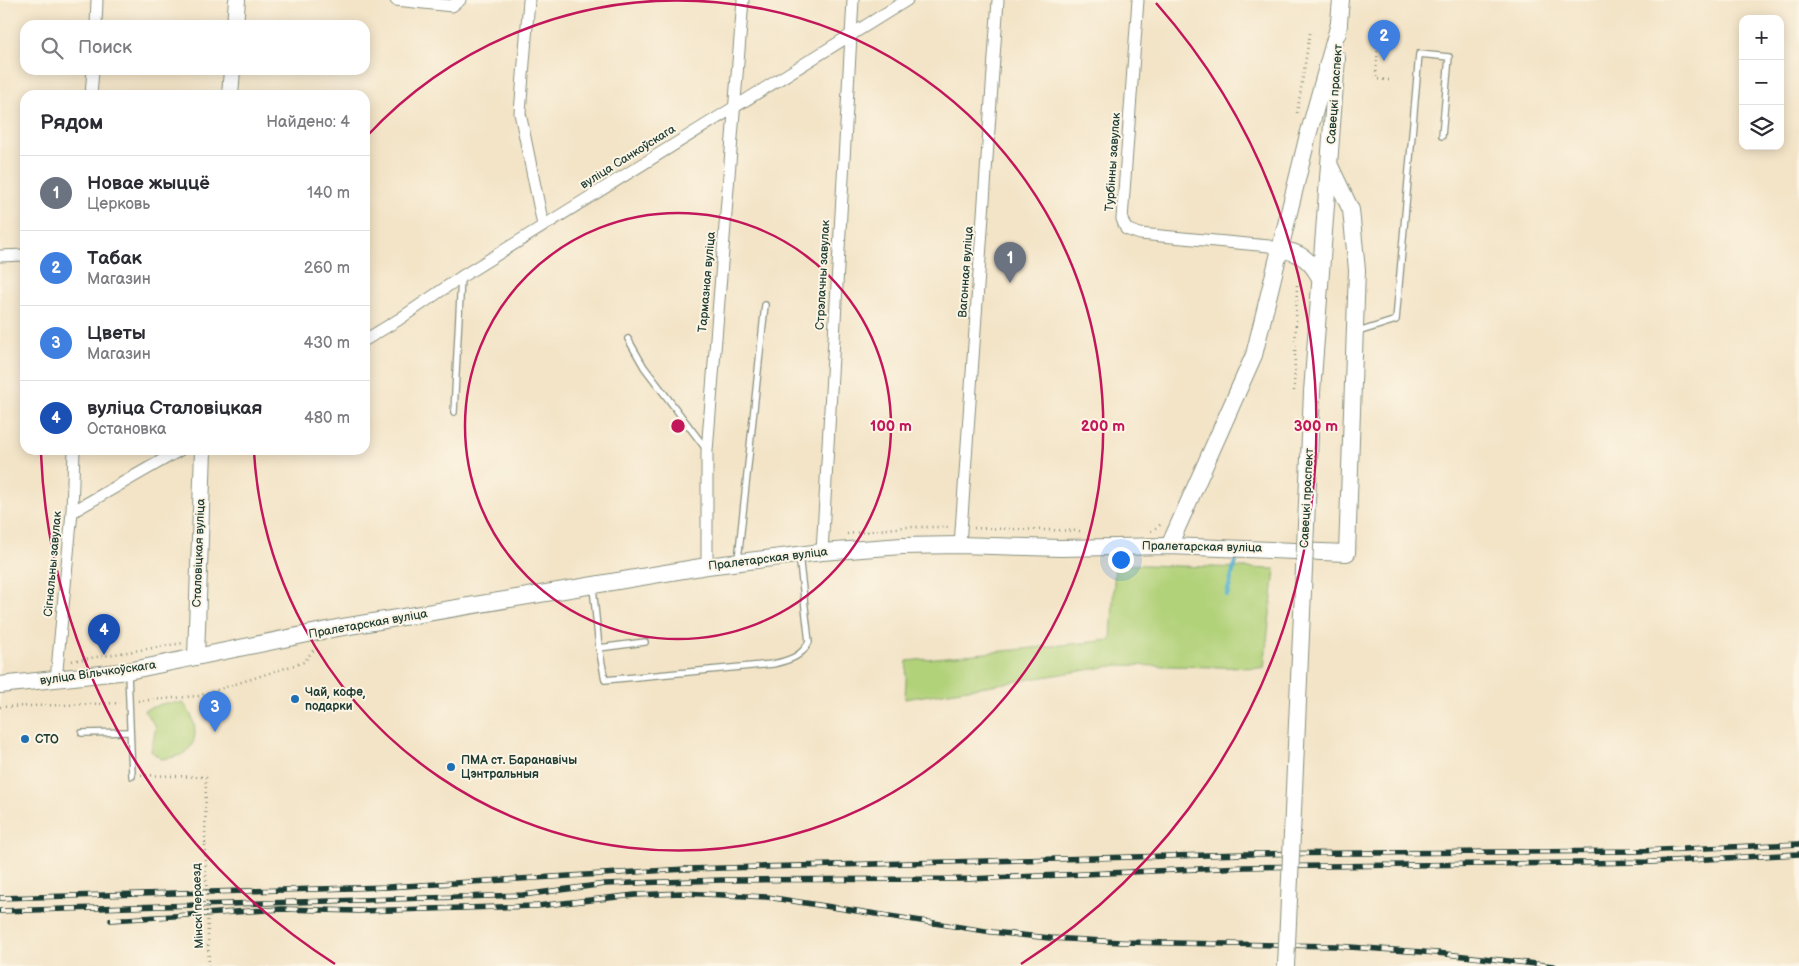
<!DOCTYPE html>
<html lang="ru">
<meta charset="utf-8">
<style>
body{margin:0;font-family:"Balsamiq Sans",sans-serif;background:#f7f7f7;color:#2b2b33}
.controls{position:absolute;right:15px;top:15px;display:grid;overflow:hidden;border-radius:10px;box-shadow:0 2px 12px #0003}
.controls button{width:45px;height:45px;display:grid;place-items:center;padding:0;border:0;border-bottom:1px solid #e1e1e2;background:#fff;color:#2b2b33;font:25px sans-serif}
.you{position:absolute;left:1120px;top:559px;width:18px;height:18px;margin:-12px;border:4px solid #fff;border-radius:50%;background:#1a73e8;box-shadow:0 0 0 8px #1a73e833}
.badge{display:grid;place-items:center;width:32px;height:32px;border-radius:50%;background:#0b8043;color:#fff;font-size:16px;font-weight:700}
.pin{position:absolute;translate:-50% -41px;filter:drop-shadow(0 1px 2px #0008)}
.pin::after{content:'';position:absolute;top:26px;width:18px;height:15px;background:inherit;clip-path:polygon(0 0,100% 0,50% 100%)}
.list{margin:0;padding:0;list-style:none}
h2{display:flex;justify-content:space-between;align-items:center;height:65px;margin:0;padding:0 20px;font-size:21px}
h2 small{font-size:16px;font-weight:400;color:#7c7c81}
.list li{display:grid;grid-template-columns:32px 1fr auto;gap:15px;align-items:center;box-sizing:border-box;height:75px;padding:0 20px;border-top:1px solid #e1e1e2}
.list b{display:block;font-size:19px;white-space:nowrap}
.list p{margin:0;font-size:16px;white-space:nowrap;color:#7c7c81}
.list em{font-size:16px;font-style:normal;color:#7c7c81}
.icon{flex:none;width:28px;height:28px;fill:none;stroke:currentColor;stroke-width:2;stroke-linecap:round;stroke-linejoin:round}
.map{position:relative;flex:none;width:1799px;height:966px;overflow:hidden}
.search{position:absolute;background:#fff;box-shadow:0 2px 12px #0003;left:20px;top:20px;width:350px;height:55px;display:flex;align-items:center;gap:12px;box-sizing:border-box;padding:0 18px;border-radius:15px;color:#7c7c81;font-size:19px}
.panel{position:absolute;background:#fff;box-shadow:0 2px 12px #0003;left:20px;top:90px;width:350px;height:365px;border-radius:15px}
.map>svg:first-child{display:block}
</style>
<div class="map">
<svg width="1799" height="966" viewBox="0 0 1799 966">
<rect width="100%" height="100%" fill="#fcf5e5"/>
<filter id="ink" filterUnits="userSpaceOnUse"><feTurbulence type="fractalNoise" baseFrequency=".02" numOctaves="2"/><feDisplacementMap in="SourceGraphic" scale="10" xChannelSelector="R" yChannelSelector="G"/><feConvolveMatrix kernelMatrix="1 2 1 2 8 2 1 2 1" color-interpolation-filters="sRGB"/></filter>
<filter id="wash" filterUnits="userSpaceOnUse"><feTurbulence type="fractalNoise" baseFrequency=".0096" numOctaves="4" result="noise"/><feDisplacementMap in="SourceGraphic" scale="20" xChannelSelector="R" yChannelSelector="G"/><feGaussianBlur stdDeviation="1.12" result="paint"/><feColorMatrix in="noise" values="0 0 0 0 0 0 0 0 0 0 0 0 0 0 0 0 0 1.4 0 .05"/><feComposite in="paint" operator="in"/></filter>
<g filter="url(#wash)">
<rect width="100%" height="100%" fill="#f3e4c7"/>
<g fill="#b2d27a" stroke="#688857">
<polygon points="1115,564 1275,569 1264,668 1118,665 905,699 907,661 1111,640"/>
<path d="M 165,703 L 183,703 C 195,716 202,742 184,753 C 178,757 168,758 161,759 L 151,751 L 156,727 L 144,710 Z"/>
</g>
<g fill="none" stroke-linecap="round" stroke-linejoin="round">
<polyline stroke="#4fb0ce" stroke-width="4.5" points="1227,595 1236,559"/>
</g>
</g>
<g filter="url(#ink)">
<g fill="none" stroke-linecap="round" stroke-linejoin="round">
<g stroke="#89907e" stroke-width="8">
<g id="service">
<polyline points="1358,332 1396,320 1419,54 1449,57 1442,136"/>
<polyline points="628,339 644,367 706,449"/>
<polyline points="454,412 461,277"/>
<polyline points="738,560 765,305"/>
<polyline points="593,587 599,648 645,642"/>
<path d="M 599,648 L 605,680 L 773,664 C 790,660 801,657 809,642 L 799,555"/>
<polyline points="128,673 132,776"/>
<polyline points="82,733 130,732"/>
</g>
</g>
<g stroke="#89907e" stroke-width="13">
<g id="minor">
<polyline points="396,0 452,6 460,0"/>
<polyline points="529,0 520,113 543,225"/>
<polyline points="1138,0 1122,219 1126,229 1140,234 1269,246 1280,250"/>
<polyline points="96,25 97,0"/>
<polyline points="91,95 93,70"/>
<polyline points="0,256 25,255"/>
<polyline points="365,340 398,320 461,277 907,0"/>
<polyline points="72,512 180,450"/>
<polyline points="960,545 998,0"/>
<polyline points="822,552 853,0"/>
<polyline points="707,566 707,451 743,0"/>
<polyline points="56,680 72,512 74,450"/>
</g>
</g>
<g stroke="#89907e" stroke-width="18">
<g id="secondary">
<polyline points="235,25 237,0"/>
<polyline points="1338,33 1341,0"/>
<polyline points="230,95 232,70"/>
<path d="M 1280,250 C 1300,251 1311,261 1320,278"/>
<polyline points="1312,392 1337,58"/>
<polyline points="1169,546 1254,355 1307,139 1339,24"/>
<polyline points="196,657 203,450"/>
<polyline points="0,685 128,671 337,628 707,566 822,552 902,546 960,545 1060,548 1169,546 1347,553 1357,270 1351,210 1330,166"/>
</g>
</g>
<g stroke="#89907e" stroke-width="2.5" stroke-dasharray="1 4" stroke-linecap="butt">
<polyline points="1389,80 1376,79 1379,24 1392,25"/>
<polyline points="1297,113 1310,33"/>
<polyline points="1294,391 1297,285"/>
<polyline points="974,528 1083,531"/>
<polyline points="1151,531 1163,523"/>
<polyline points="847,534 904,527 948,527"/>
<polyline points="72,661 183,643"/>
<polyline points="215,691 218,710"/>
<polyline points="138,701 198,696 304,662 315,648"/>
<polyline points="0,707 120,703"/>
<polyline points="141,775 206,777 205,845"/>
</g>
<use href="#service" stroke="#fff" stroke-width="5.5"/>
<use href="#minor" stroke="#fff" stroke-width="11"/>
<use href="#secondary" stroke="#fff" stroke-width="16"/>
<g stroke="#1f3d34" stroke-width="5.5">
<g id="rail">
<polyline points="0,898 388,887 686,869 1246,854 1639,851 1799,844"/>
<polyline points="0,911 523,895 605,884 721,880 969,879 1245,867 1652,862 1799,854"/>
<polyline points="111,920 282,909 358,911 537,906 635,895 681,893 767,897 992,932 1050,938 1121,942 1335,946 1437,953 1554,966"/>
</g>
</g>
<use href="#rail" stroke="#fcf5e5" stroke-width="4" stroke-dasharray="11" stroke-linecap="butt"/>
<g stroke="#89907e" stroke-width="18" stroke-linecap="butt">
<polyline id="secondary-bridge" points="1286,966 1312,392"/>
</g>
<polyline stroke="#89907e" stroke-width="2.5" stroke-dasharray="1 4" stroke-linecap="butt" points="205,845 209,966"/>
<use href="#secondary-bridge" stroke="#fff" stroke-width="16"/>
</g>
</g>
<g fill="none" stroke="#c2185b" stroke-width="2.5">
<circle cx="678" cy="426" r="213"/>
<path d="M367 136A425 425 0 1 1 254 452"/>
<path d="M335 964A638 638 0 0 1 41 454M1156 3A638 638 0 0 1 1021 964"/>
</g>
<g fill="#1f6fb2" stroke="#fcf5e5" stroke-width="2">
<circle cx="295" cy="699" r="5"/>
<circle cx="25" cy="739" r="5"/>
<circle cx="451" cy="767" r="5"/>
</g>
<g text-anchor="middle" dominant-baseline="central" stroke-width="4" stroke-linejoin="round" paint-order="stroke">
<g font-size="12" fill="#1f3d34" stroke="#fcf5e5">
<text transform="translate(1335 94) rotate(-86)">Савецкі праспект</text>
<text transform="translate(628 157) rotate(-32)">вуліца Санкоўскага</text>
<text transform="translate(1113 162) rotate(-86)">Турбінны завулак</text>
<text transform="translate(966 272) rotate(-86)">Вагонная вуліца</text>
<text transform="translate(823 275) rotate(-87)">Стрэлачны завулак</text>
<text transform="translate(707 282) rotate(-85)">Тармазная вуліца</text>
<text transform="translate(1307 498) rotate(-87)">Савецкі праспект</text>
<text transform="translate(1202 547) rotate(1)">Пралетарская вуліца</text>
<text transform="translate(199 553) rotate(-88)">Сталовіцкая вуліца</text>
<text transform="translate(768 559) rotate(-7)">Пралетарская вуліца</text>
<text transform="translate(53 564) rotate(-85)">Сігнальны завулак</text>
<text transform="translate(368 624) rotate(-10)">Пралетарская вуліца</text>
<text transform="translate(98 673) rotate(-8)">вуліца Вільчкоўскага</text>
<text transform="translate(198 906) rotate(-92)">Мінскі пераезд</text>
</g>
<g font-size="12" font-weight="bold" fill="#1f3d34" stroke="#fcf5e5" text-anchor="start">
<text x="305" y="692">Чай, кофе,<tspan x="305" dy="14">подарки</tspan></text>
<text x="35" y="739">СТО</text>
<text x="461" y="760">ПМА ст. Баранавічы<tspan x="461" dy="14">Цэнтральныя</tspan></text>
</g>
</g>
<circle cx="678" cy="426" r="8" fill="#c2185b" stroke="#fcf5e5" stroke-width="2.5"/>
<g font-size="15" text-anchor="middle" font-weight="bold" fill="#c2185b" stroke="#fcf5e5" stroke-width="4" stroke-linejoin="round" paint-order="stroke">
<text x="891" y="431">100 m</text>
<text x="1103" y="431">200 m</text>
<text x="1316" y="431">300 m</text>
</g>
</svg>
<div class="controls">
<button>+</button>
<button>−</button>
<button><svg class="icon" aria-label="layers" viewBox="0 0 24 24"><path d="M12 4l9 5-9 5-9-5zM3 14l9 5 9-5"/></svg></button>
</div>
<div class="you"></div>
<div class="pin badge" style="left:1010px;top:283px;background:#6b7280">1</div>
<div class="pin badge" style="left:1384px;top:61px;background:#3f7fe0">2</div>
<div class="pin badge" style="left:215px;top:732px;background:#3f7fe0">3</div>
<div class="pin badge" style="left:104px;top:655px;background:#1a4fb4">4</div>
<div class="search"><svg class="icon" aria-label="search" viewBox="0 0 24 24"><circle cx="10" cy="10" r="6"/><path d="M15 15l6 6"/></svg>Поиск</div>
<section class="panel">
<h2>Рядом<small>Найдено: 4</small></h2>
<ul class="list">
<li><span class="badge" style="background:#6b7280">1</span><div><b>Новае жыццё</b><p>Церковь</p></div><em>140 m</em></li>
<li><span class="badge" style="background:#3f7fe0">2</span><div><b>Табак</b><p>Магазин</p></div><em>260 m</em></li>
<li><span class="badge" style="background:#3f7fe0">3</span><div><b>Цветы</b><p>Магазин</p></div><em>430 m</em></li>
<li><span class="badge" style="background:#1a4fb4">4</span><div><b>вуліца Сталовіцкая</b><p>Остановка</p></div><em>480 m</em></li>
</ul>
</section>
</div>
